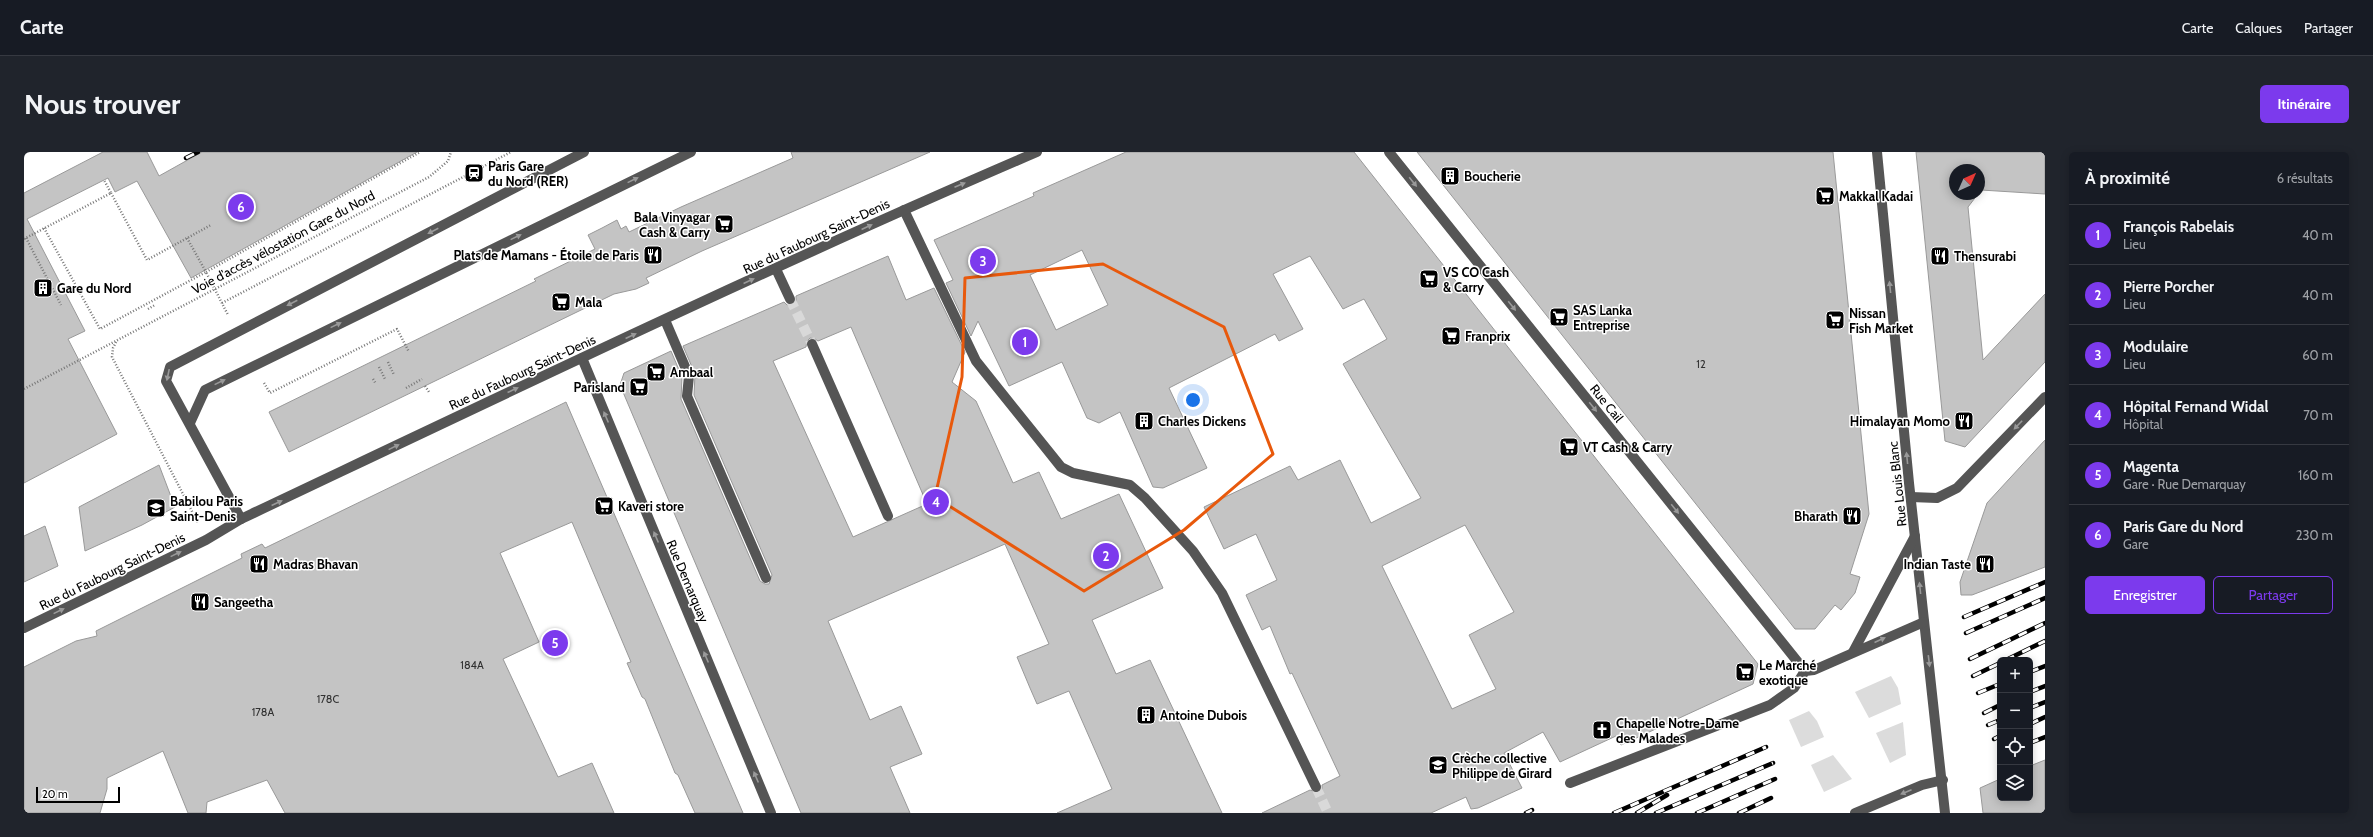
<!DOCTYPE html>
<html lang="fr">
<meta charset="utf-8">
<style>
body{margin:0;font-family:Cabin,sans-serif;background:#20242c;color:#f1f3f6}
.controls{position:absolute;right:12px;bottom:12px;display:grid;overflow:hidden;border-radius:6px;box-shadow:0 2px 10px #0003}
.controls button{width:36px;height:36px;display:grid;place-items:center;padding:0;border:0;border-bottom:1px solid #363941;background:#171b24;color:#f1f3f6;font:20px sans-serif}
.compass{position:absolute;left:1925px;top:12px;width:36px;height:36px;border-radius:50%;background:#171b24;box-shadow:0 2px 10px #0003;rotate:45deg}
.scale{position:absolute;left:12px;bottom:10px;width:84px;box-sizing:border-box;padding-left:4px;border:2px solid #000;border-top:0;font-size:11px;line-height:14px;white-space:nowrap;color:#000;-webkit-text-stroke:3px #fff;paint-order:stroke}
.you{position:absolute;left:1169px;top:248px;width:14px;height:14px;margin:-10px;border:3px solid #fff;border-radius:50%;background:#1a73e8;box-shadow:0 0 0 6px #1a73e833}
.badge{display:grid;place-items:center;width:26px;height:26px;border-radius:50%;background:#7c3aed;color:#fff;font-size:13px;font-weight:700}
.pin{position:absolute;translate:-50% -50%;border:2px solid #fff;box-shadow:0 1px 4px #0006}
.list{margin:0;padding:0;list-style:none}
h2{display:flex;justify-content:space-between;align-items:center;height:52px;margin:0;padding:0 16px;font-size:17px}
h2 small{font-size:13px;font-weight:400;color:#9ea1a6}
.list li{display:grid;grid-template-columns:26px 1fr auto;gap:12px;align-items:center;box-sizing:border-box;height:60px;padding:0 16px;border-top:1px solid #363941}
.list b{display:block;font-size:15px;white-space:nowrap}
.list p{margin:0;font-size:13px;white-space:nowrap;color:#9ea1a6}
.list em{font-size:13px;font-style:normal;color:#9ea1a6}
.actions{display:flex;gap:8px;padding:12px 16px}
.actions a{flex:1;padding:9px 0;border:1px solid #7c3aed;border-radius:6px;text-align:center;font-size:14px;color:#7c3aed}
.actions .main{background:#7c3aed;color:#fff}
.icon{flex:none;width:22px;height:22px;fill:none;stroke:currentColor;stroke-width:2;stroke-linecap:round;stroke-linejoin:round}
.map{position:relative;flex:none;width:2021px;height:661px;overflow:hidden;border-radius:6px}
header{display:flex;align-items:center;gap:24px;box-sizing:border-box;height:56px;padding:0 20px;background:#171b24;border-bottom:1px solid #363941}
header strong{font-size:19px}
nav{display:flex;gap:22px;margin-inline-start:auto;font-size:14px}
.intro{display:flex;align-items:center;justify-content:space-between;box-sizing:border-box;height:96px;padding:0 24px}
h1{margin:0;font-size:28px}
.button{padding:10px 18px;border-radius:6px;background:#7c3aed;color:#fff;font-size:14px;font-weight:700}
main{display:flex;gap:24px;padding:0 24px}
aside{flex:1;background:#171b24;border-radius:6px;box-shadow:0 2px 10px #0003}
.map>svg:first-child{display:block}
</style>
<header>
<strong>Carte</strong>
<nav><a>Carte</a><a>Calques</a><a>Partager</a></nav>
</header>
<div class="intro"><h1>Nous trouver</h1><a class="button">Itinéraire</a></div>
<main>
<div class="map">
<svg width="2021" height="661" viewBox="0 0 2021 661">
<rect width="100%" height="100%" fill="#fff"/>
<g fill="#dcdcdc">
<polygon points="1867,524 1874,536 1877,552 1845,566 1831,540"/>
<polygon points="1785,559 1793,569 1800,585 1777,595 1765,568"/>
<polygon points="1879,570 1882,603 1866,611 1852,581"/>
<polygon points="1809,603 1828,627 1800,640 1787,613"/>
</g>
<g fill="#c4c4c4" stroke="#999" fill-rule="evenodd">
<polygon points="79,0 123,0 135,24 178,0 393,0 167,126 113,29 91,40 84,26 3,67 61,179 44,187 93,282 0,331 0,41"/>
<polygon points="767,0 906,0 678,99 622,126 625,131 612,137 590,142 265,300 245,260 512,129 510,127 571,97 564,83 578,76 593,68 597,77 602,74 605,80 657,55 769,6"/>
<path d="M 1102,0 L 1330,0 L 1734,512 L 1729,532 L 1597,593 L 1592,584 L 1536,610 L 1519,580 L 1480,601 L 1498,636 L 1454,656 L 1447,657 L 1442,645 L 1407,661 L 1238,661 L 1286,638 L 1294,641 L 1298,638 L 1298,633 L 1316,624 L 1268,521 L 1266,522 L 1246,474 L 1238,478 L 1222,443 L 1253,428 L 1232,382 L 1200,397 L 1180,355 L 1266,314 L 1274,328 L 1316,308 L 1347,371 L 1397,346 L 1319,212 L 1363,187 L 1340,147 L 1319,157 L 1286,104 L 1249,122 L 1279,177 L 1255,189 L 1251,182 L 1145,236 L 1183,316 L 1139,336 L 1129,335 L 1096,260 L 1075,271 L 1063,266 L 1038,210 L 985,234 L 954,169 L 947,184 L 922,131 L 929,128 L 910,88 L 1010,44 L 1009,41 ZM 1058,98 L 1084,153 L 1032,178 L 1006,123 ZM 1441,373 L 1490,460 L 1445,483 L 1472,537 L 1428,557 L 1358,414 Z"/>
<polygon points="1393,0 1809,0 1845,362 1826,422 1836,425 1831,441 1817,458 1811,453 1791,477 1771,477"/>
<polygon points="1892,0 2021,0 2021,42 1957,38 1955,40 1955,18 1931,18 1931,42 1954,42 1944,55 1959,208 2021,142 2021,210 1941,295 1921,289"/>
<path d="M 864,104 L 882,148 L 910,136 L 941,200 L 928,230 L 952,249 L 989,331 L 1015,320 L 1037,367 L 1095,342 L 1139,436 L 1068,468 L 1092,522 L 1126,508 L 1198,661 L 1033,661 L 1088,637 L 1045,539 L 1013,552 L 1006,536 L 993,505 L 1025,492 L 981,392 L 804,469 L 846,568 L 877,554 L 898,602 L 866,615 L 886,661 L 777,661 L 596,233 L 600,221 L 647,199 L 658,225 L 657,247 L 736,429 L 741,432 L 745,432 L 748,423 L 670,243 L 671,222 L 659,194 L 760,150 L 763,153 L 768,153 L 772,150 L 772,144 ZM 827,175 L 903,352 L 829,385 L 749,209 L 782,195 L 783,189 L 786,186 L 791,187 L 794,189 Z"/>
<polygon points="542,250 719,661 671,661 654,623 651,621 621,547 618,545 603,511 607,510 548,370 476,401 515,490 479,507 534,625 568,611 590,661 261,661 243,628 183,650 182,661 164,661 139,599 83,626 83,637 76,661 0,661 0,515 52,489 73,484 72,479 218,406 217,402 238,392 241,396"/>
<polygon points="2021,288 2021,415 1948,443 1937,443 1936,430 1963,351"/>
<polygon points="135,313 151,355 118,373 61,399 55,355"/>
<polygon points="21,374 34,414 0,430 0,384"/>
<polygon points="2021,608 2021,661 1959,661 1956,636 1976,627 1976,646 2006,646 2006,614"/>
</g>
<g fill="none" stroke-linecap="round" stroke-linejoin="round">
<g stroke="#d9d9d9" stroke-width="10" stroke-dasharray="10 5" stroke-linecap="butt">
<polyline points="766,147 788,192"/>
<polyline points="1292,635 1304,661"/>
</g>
<g stroke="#777" stroke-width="2.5" stroke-dasharray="1 2" stroke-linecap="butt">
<polyline points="87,41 123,108 187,73"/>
<polyline points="20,76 76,177 182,120 204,163"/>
<polyline points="2,86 37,153"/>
<polyline points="163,86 182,120 396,0"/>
<polyline points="0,87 87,41 80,28"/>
<polyline points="198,151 487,0"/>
<polyline points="124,157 131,153"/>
<polyline points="92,190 89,196 88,205 174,371"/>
<polyline points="364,210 370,223"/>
<polyline points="355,215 361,227"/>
<polyline points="349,227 352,232"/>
<polyline points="240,231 246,241 373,177 385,200"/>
<polyline points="401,234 405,240"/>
<polyline points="382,236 398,227"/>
<polyline points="0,237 405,25 424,9 427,0"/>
</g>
<g stroke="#555" stroke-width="10">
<polyline points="1365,0 1781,519"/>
<polyline points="1853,0 1885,331 1921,661"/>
<polyline points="880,58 952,209 1037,315 1049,321 1106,333 1121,346 1169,399 1198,441 1292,635"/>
<polyline points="752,117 766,147"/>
<polyline points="641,168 665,224 663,244 742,426"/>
<polyline points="788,192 864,364"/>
<polyline points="558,206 747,661"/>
<polyline points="166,271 181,238 667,0"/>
<polyline points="1887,345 1913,346 1933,336 2021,245"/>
<polyline points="217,367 142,229 146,215 560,0"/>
<path d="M 0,476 L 182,388 L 217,367 C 481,242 745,115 1013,0"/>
<polyline points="1829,500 1891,384"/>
<polyline points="1546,631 1746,553 1770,536 1781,519 1790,518 1900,470"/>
<polyline points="1831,661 1898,633 1919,628"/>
</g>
<g stroke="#000" stroke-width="4.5">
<g id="rail">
<polyline points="162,6 174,0"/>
<polyline points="1940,465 2021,430"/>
<polyline points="1942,481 2021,446"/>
<polyline points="1946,507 2021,471"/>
<polyline points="1982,508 2021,489"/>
<polyline points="2006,520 2021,514"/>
<polyline points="1949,524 1976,511"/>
<polyline points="2006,540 2021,534"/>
<polyline points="1954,541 1976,532"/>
<polyline points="2006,556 2021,550"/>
<polyline points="1960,561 1976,553"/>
<polyline points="2006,572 2021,565"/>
<polyline points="1964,573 1976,568"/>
<polyline points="1970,587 1976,584"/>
<polyline points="2006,591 2021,585"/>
<polyline points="1502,661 1508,658"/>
<polyline points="1590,661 1742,595"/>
<polyline points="1613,661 1643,643"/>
<polyline points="1632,661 1749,611"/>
<polyline points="1673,661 1751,627"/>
<polyline points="1715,661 1747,646"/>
</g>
</g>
<use href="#rail" stroke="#fff" stroke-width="3" stroke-dasharray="9" stroke-linecap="butt"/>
</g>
<defs><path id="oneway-solid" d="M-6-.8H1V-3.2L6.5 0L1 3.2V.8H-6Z"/></defs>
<g fill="#999">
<use href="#oneway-solid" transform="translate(609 28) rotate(-26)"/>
<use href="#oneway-solid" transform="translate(1389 30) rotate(51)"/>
<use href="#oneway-solid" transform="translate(936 33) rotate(-23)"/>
<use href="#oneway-solid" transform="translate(843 75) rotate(-25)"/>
<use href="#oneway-solid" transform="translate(409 79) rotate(153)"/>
<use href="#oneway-solid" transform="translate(492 85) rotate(-26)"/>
<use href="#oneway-solid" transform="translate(725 129) rotate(-25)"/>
<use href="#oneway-solid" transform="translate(1866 135) rotate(-96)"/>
<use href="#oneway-solid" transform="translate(268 151) rotate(153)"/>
<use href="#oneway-solid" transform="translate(1488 154) rotate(51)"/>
<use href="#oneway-solid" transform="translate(312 173) rotate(-26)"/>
<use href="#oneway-solid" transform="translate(607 184) rotate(-25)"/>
<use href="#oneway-solid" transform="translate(144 223) rotate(102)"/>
<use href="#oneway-solid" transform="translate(196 230) rotate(-26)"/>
<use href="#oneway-solid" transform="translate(489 238) rotate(-25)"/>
<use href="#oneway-solid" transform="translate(1569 255) rotate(51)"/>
<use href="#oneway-solid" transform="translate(582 265) rotate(-113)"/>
<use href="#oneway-solid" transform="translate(1994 273) rotate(134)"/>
<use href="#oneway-solid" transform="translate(370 295) rotate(-26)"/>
<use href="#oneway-solid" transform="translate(1883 306) rotate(-96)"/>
<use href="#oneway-solid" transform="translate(253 351) rotate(-25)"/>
<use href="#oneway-solid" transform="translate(1651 357) rotate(51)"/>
<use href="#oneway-solid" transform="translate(632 385) rotate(-113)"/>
<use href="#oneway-solid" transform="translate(152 402) rotate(-26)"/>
<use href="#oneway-solid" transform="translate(1896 436) rotate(-96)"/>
<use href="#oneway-solid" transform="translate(35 459) rotate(-26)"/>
<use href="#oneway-solid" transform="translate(1856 488) rotate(-24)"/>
<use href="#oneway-solid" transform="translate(682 505) rotate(-113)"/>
<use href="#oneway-solid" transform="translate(1905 509) rotate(83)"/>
<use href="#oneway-solid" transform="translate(732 625) rotate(-113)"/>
<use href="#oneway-solid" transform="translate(1882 640) rotate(157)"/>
</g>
<path fill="none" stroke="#e8590c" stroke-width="3" stroke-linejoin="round" d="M 1079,112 L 1200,175 L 1249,302 L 1160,378 L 1060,439 L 911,345 L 938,225 L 941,126 Z"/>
<defs>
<g id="station-square" transform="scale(1)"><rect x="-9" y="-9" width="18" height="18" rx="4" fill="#000" stroke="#fff"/><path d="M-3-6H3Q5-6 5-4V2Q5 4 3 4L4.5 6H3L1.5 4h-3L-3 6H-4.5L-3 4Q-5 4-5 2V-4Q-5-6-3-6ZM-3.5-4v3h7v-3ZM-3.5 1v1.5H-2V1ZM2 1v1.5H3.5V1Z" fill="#fff"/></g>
<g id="building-square" transform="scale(1)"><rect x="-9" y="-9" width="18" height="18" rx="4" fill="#000" stroke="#fff"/><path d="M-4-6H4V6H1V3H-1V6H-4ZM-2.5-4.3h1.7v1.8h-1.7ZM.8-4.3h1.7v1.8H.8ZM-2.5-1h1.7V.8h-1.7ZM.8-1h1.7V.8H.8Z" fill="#fff"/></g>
<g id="supermarket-square" transform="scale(1)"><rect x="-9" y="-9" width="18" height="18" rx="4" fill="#000" stroke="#fff"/><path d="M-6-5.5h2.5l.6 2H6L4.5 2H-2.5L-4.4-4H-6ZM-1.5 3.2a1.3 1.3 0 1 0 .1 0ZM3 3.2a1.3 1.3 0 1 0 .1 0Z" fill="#fff"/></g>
<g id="restaurant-square" transform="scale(1)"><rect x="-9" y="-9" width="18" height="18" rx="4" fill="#000" stroke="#fff"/><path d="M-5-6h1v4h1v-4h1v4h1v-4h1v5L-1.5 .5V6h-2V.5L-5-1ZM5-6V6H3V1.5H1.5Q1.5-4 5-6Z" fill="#fff"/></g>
<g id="school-square" transform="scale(1)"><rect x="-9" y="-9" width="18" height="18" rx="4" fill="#000" stroke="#fff"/><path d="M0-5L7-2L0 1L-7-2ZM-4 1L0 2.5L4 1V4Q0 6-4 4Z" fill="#fff"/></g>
<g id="church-square" transform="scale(1)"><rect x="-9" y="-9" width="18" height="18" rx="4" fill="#000" stroke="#fff"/><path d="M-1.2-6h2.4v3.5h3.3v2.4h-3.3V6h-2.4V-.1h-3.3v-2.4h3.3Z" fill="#fff"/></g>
</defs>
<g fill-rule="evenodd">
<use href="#station-square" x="450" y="21"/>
<use href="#building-square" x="1426" y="24"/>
<use href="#supermarket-square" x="1801" y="44"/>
<use href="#supermarket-square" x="700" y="72"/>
<use href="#restaurant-square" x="629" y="103"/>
<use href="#restaurant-square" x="1916" y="104"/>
<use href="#supermarket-square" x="1405" y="127"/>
<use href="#building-square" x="19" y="136"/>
<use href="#supermarket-square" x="537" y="150"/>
<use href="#supermarket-square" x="1535" y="165"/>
<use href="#supermarket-square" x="1811" y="168"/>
<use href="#supermarket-square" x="1427" y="184"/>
<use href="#supermarket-square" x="632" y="220"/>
<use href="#supermarket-square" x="615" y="235"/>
<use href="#building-square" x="1120" y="269"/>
<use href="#restaurant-square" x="1940" y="269"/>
<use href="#supermarket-square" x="1545" y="295"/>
<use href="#supermarket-square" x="580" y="354"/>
<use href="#school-square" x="132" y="356"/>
<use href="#restaurant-square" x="1828" y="364"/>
<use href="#restaurant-square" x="235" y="412"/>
<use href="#restaurant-square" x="1961" y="412"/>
<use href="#restaurant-square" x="176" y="450"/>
<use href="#supermarket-square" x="1721" y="520"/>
<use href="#building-square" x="1122" y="563"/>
<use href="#church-square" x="1578" y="578"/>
<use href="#school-square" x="1414" y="613"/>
</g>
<g text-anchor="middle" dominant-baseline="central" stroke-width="3" stroke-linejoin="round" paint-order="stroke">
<g font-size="11" fill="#313131">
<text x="1677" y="212">12</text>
<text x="448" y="513">184A</text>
<text x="304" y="547">178C</text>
<text x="239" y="560">178A</text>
</g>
<g font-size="13" font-weight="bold" fill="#000" stroke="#fff" text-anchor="start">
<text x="464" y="14">Paris Gare<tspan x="464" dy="15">du Nord (RER)</tspan></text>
<text x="1440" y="24">Boucherie</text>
<text x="1815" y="44">Makkal Kadai</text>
<text x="686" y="65" text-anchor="end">Bala Vinyagar<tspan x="686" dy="15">Cash &amp; Carry</tspan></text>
<text x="615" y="103" text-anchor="end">Plats de Mamans - Étoile de Paris</text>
<text x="1930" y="104">Thensurabi</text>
<text x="1419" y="120">VS CO Cash<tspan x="1419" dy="15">&amp; Carry</tspan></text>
<text x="33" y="136">Gare du Nord</text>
<text x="551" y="150">Mala</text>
<text x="1549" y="158">SAS Lanka<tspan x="1549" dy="15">Entreprise</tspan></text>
<text x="1825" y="161">Nissan<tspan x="1825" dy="15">Fish Market</tspan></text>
<text x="1441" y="184">Franprix</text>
<text x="646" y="220">Ambaal</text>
<text x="601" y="235" text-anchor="end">Parisland</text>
<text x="1134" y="269">Charles Dickens</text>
<text x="1926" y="269" text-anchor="end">Himalayan Momo</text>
<text x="1559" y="295">VT Cash &amp; Carry</text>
<text x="146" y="349">Babilou Paris<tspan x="146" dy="15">Saint-Denis</tspan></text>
<text x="594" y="354">Kaveri store</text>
<text x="1814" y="364" text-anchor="end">Bharath</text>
<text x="249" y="412">Madras Bhavan</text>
<text x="1947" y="412" text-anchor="end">Indian Taste</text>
<text x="190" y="450">Sangeetha</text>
<text x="1735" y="513">Le Marché<tspan x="1735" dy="15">exotique</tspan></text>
<text x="1136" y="563">Antoine Dubois</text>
<text x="1592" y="571">Chapelle Notre-Dame<tspan x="1592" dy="15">des Malades</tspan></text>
<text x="1428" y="606">Crèche collective<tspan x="1428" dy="15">Philippe de Girard</tspan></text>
</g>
<g font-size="13" fill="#000" stroke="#fff">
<text transform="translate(792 84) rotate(-25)">Rue du Faubourg Saint-Denis</text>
<text transform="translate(259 90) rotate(-28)">Voie d'accès vélostation Gare du Nord</text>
<text transform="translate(498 220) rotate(-25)">Rue du Faubourg Saint-Denis</text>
<text transform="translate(1583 251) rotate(51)">Rue Cail</text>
<text transform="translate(1873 332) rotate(-96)">Rue Louis Blanc</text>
<text transform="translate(88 419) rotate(-26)">Rue du Faubourg Saint-Denis</text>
<text transform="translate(664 429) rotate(67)">Rue Demarquay</text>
</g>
</g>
</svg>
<div class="controls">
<button>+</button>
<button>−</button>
<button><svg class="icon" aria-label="locate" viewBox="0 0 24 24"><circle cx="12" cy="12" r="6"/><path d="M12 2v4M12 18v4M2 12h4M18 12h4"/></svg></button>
<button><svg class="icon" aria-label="layers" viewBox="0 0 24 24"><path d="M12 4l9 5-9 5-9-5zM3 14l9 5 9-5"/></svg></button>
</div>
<svg class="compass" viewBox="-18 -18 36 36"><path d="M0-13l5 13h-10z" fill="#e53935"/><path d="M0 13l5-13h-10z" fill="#9ea1a6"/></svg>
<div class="scale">20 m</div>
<div class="you"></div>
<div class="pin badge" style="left:1001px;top:190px">1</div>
<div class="pin badge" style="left:1082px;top:404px">2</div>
<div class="pin badge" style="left:959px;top:109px">3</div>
<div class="pin badge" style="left:912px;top:350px">4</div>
<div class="pin badge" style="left:531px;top:491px">5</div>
<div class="pin badge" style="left:217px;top:55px">6</div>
</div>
<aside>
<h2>À proximité<small>6 résultats</small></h2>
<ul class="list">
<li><span class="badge">1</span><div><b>François Rabelais</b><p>Lieu</p></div><em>40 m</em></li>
<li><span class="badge">2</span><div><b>Pierre Porcher</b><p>Lieu</p></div><em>40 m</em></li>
<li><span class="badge">3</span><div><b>Modulaire</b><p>Lieu</p></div><em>60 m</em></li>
<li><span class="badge">4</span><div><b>Hôpital Fernand Widal</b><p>Hôpital</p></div><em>70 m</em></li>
<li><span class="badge">5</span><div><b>Magenta</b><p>Gare · Rue Demarquay</p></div><em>160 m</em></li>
<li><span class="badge">6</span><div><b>Paris Gare du Nord</b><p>Gare</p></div><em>230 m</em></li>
</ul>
<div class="actions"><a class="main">Enregistrer</a><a>Partager</a></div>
</aside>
</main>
